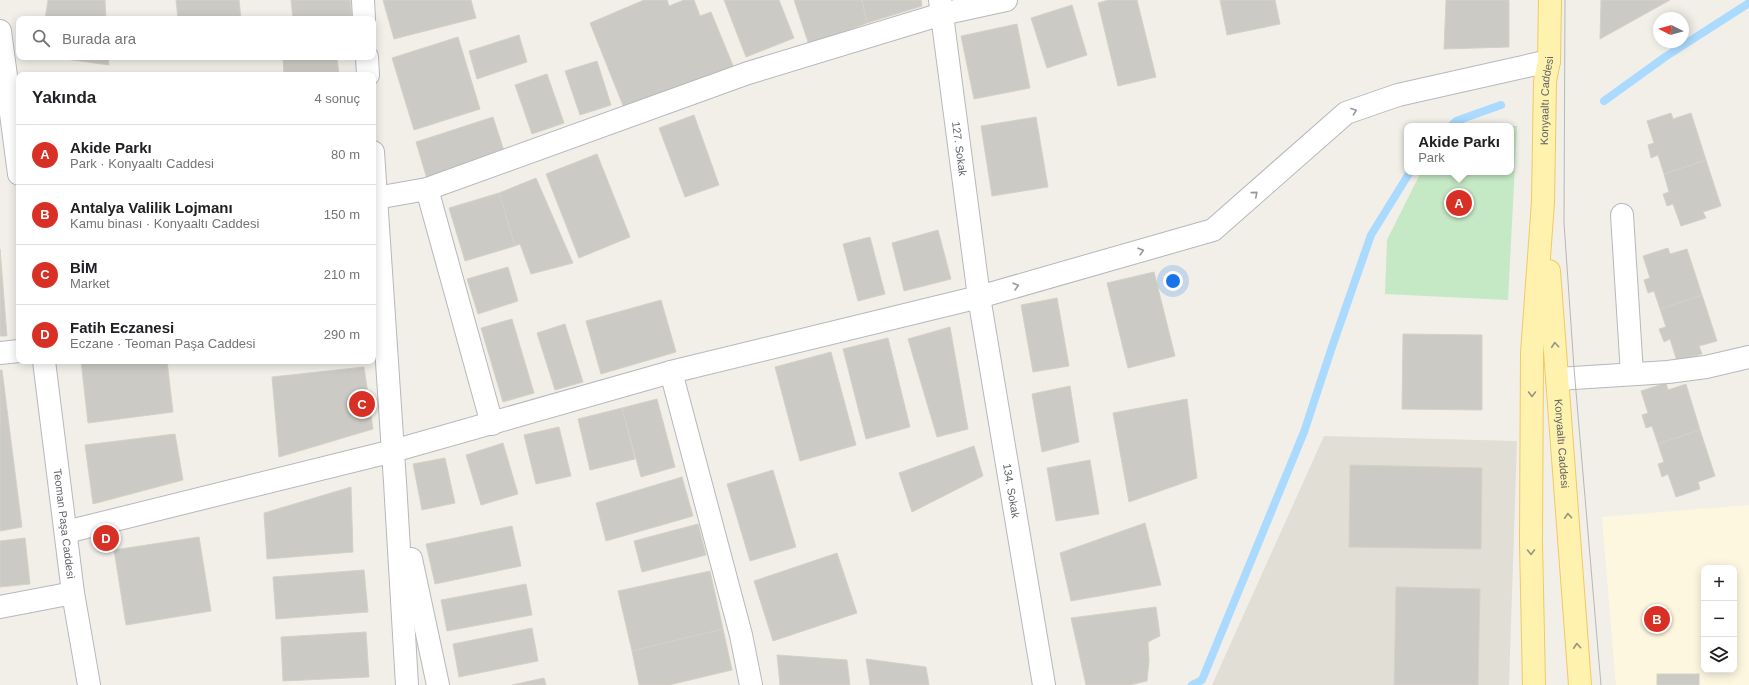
<!DOCTYPE html>
<html lang="tr">
<meta charset="utf-8">
<style>
body{margin:0;font-family:Arial,sans-serif;background:#f6f6f6;color:#202124}
.controls{position:absolute;right:12px;bottom:12px;display:grid;overflow:hidden;border-radius:8px;box-shadow:0 2px 10px #0003}
.controls button{width:36px;height:36px;display:grid;place-items:center;padding:0;border:0;border-bottom:1px solid #e0e0e0;background:#fff;color:#202124;font:20px sans-serif}
.compass{position:absolute;left:1653px;top:12px;width:36px;height:36px;border-radius:50%;background:#fff;box-shadow:0 2px 10px #0003;rotate:275deg}
.you{position:absolute;left:1173px;top:281px;width:14px;height:14px;margin:-10px;border:3px solid #fff;border-radius:50%;background:#1a73e8;box-shadow:0 0 0 6px #1a73e833}
.badge{display:grid;place-items:center;width:26px;height:26px;border-radius:50%;background:#d93025;color:#fff;font-size:13px;font-weight:700}
.pin{position:absolute;translate:-50% -50%;border:2px solid #fff;box-shadow:0 1px 4px #0006}
.popup{position:absolute;left:1404px;top:123px;width:110px;height:52px;box-sizing:border-box;display:grid;place-content:center;border-radius:8px;background:#fff;filter:drop-shadow(0 1px 3px #0005);font-size:13px;white-space:nowrap;color:#757577}
.popup b{font-size:15px;color:#202124}
.popup::after{content:'';position:absolute;left:50%;top:100%;margin-left:-8px;border:8px solid transparent;border-top-color:#fff}
.list{margin:0;padding:0;list-style:none}
h2{display:flex;justify-content:space-between;align-items:center;height:52px;margin:0;padding:0 16px;font-size:17px}
h2 small{font-size:13px;font-weight:400;color:#757577}
.list li{display:grid;grid-template-columns:26px 1fr auto;gap:12px;align-items:center;box-sizing:border-box;height:60px;padding:0 16px;border-top:1px solid #e0e0e0}
.list b{display:block;font-size:15px;white-space:nowrap}
.list p{margin:0;font-size:13px;white-space:nowrap;color:#757577}
.list em{font-size:13px;font-style:normal;color:#757577}
.icon{flex:none;width:22px;height:22px;fill:none;stroke:currentColor;stroke-width:2;stroke-linecap:round;stroke-linejoin:round}
.map{position:relative;flex:none;width:1749px;height:685px;overflow:hidden}
.search{position:absolute;background:#fff;box-shadow:0 2px 10px #0003;left:16px;top:16px;width:360px;height:44px;display:flex;align-items:center;gap:10px;box-sizing:border-box;padding:0 14px;border-radius:8px;color:#757577;font-size:15px}
.panel{position:absolute;background:#fff;box-shadow:0 2px 10px #0003;left:16px;top:72px;width:360px;height:292px;border-radius:8px}
.map>svg:first-child{display:block}
</style>
<div class="map">
<svg width="1749" height="685" viewBox="0 0 1749 685">
<rect width="100%" height="100%" fill="#f1efe8"/>
<path fill="#fef7e0" fill-rule="evenodd" d="M 1749,505 L 1749,685 L 1616,685 L 1602,517 ZM 1704,568 L 1734,568 L 1734,670 L 1704,670 Z"/>
<polygon fill="#e1ded6" points="1324,436 1517,441 1509,685 1212,685"/>
<g fill="#c5e8c5">
<polygon points="1458,123 1510,126 1456,126"/>
<polygon points="1511,126 1517,126 1508,300 1385,294 1387,240 1421,172 1511,172"/>
</g>
<g fill="none" stroke-linecap="round" stroke-linejoin="round">
<g stroke="#aadaff" stroke-width="8">
<polyline points="1604,101 1665,57 1749,3"/>
<polyline points="1451,126 1456,121 1501,105"/>
<polyline points="1192,685 1202,680 1304,432 1331,350 1371,235 1410,172"/>
</g>
</g>
<g fill="#cccac5" stroke="#d6d1c6">
<polygon points="48,0 105,0 106,19 45,19"/>
<polygon points="176,0 239,0 241,19 178,19"/>
<polygon points="291,0 350,0 352,19 293,19"/>
<polygon points="383,0 471,0 476,18 394,39"/>
<polygon points="644,0 667,0 669,6 684,0 694,0 700,16 711,12 734,68 626,113 590,23"/>
<polygon points="724,0 779,0 794,38 746,57"/>
<polygon points="794,0 862,0 867,23 809,45"/>
<polygon points="862,0 921,0 922,6 867,23"/>
<polygon points="1109,0 1137,0 1156,77 1118,86 1098,3"/>
<polygon points="1220,0 1275,0 1280,24 1227,35"/>
<polygon points="1446,0 1509,0 1509,47 1444,49"/>
<polygon points="1601,0 1670,0 1600,39"/>
<polygon points="1072,5 1087,55 1047,68 1031,18"/>
<polygon points="1017,24 1030,88 974,99 961,36"/>
<polygon points="519,35 527,62 477,79 469,51"/>
<polygon points="458,37 480,109 414,130 392,58"/>
<polygon points="51,57 108,57 109,65"/>
<polygon points="283,57 337,57 339,75 284,75"/>
<polygon points="597,61 611,105 580,115 565,71"/>
<polygon points="547,74 564,123 532,134 515,85"/>
<polygon points="1671,113 1673,119 1691,113 1706,160 1664,174 1658,155 1651,158 1648,145 1654,143 1647,121"/>
<polygon points="694,115 719,185 685,197 659,128"/>
<polygon points="493,117 505,154 427,179 416,142"/>
<polygon points="1036,117 1048,187 992,196 981,126"/>
<polygon points="597,154 630,237 579,258 546,174"/>
<polygon points="1706,160 1721,206 1703,212 1706,218 1681,226 1673,204 1667,206 1663,194 1669,192 1664,174"/>
<polygon points="536,178 573,263 531,274 520,244 515,246 499,193"/>
<polygon points="499,193 515,246 465,261 449,208"/>
<polygon points="938,230 951,279 904,291 892,243"/>
<polygon points="870,237 885,294 858,301 843,244"/>
<polygon points="1668,248 1670,254 1687,249 1702,295 1660,309 1654,291 1648,293 1644,280 1650,278 1643,256"/>
<polygon points="0,249 7,336 0,336"/>
<polygon points="508,267 518,301 478,314 467,279"/>
<polygon points="1154,272 1175,356 1128,368 1107,283"/>
<polygon points="1702,295 1717,341 1699,346 1702,354 1677,361 1670,339 1664,342 1659,329 1666,327 1660,309"/>
<polygon points="1057,298 1069,366 1033,372 1021,305"/>
<polygon points="661,300 676,352 601,374 586,321"/>
<polygon points="512,319 534,393 503,402 481,328"/>
<polygon points="565,324 583,382 555,390 537,333"/>
<polygon points="950,327 968,429 937,437 908,339"/>
<polygon points="1403,334 1482,335 1482,410 1402,409"/>
<polygon points="888,338 910,427 866,439 843,349"/>
<polygon points="831,352 856,445 800,461 775,367"/>
<polygon points="81,361 167,361 173,412 88,423"/>
<polygon points="364,367 373,429 279,457 272,377"/>
<polygon points="0,370 2,370 22,527 0,531"/>
<polygon points="1666,383 1668,390 1686,384 1700,430 1658,444 1652,426 1646,428 1642,415 1648,413 1641,391"/>
<polygon points="1070,386 1079,442 1042,452 1032,394"/>
<polygon points="657,399 675,467 641,477 622,408"/>
<polygon points="1187,399 1197,478 1129,502 1113,413"/>
<polygon points="622,408 635,459 590,470 578,419"/>
<polygon points="559,427 571,476 536,484 524,435"/>
<polygon points="1700,430 1715,476 1698,482 1700,489 1676,497 1668,474 1662,477 1658,464 1664,462 1658,444"/>
<polygon points="175,434 183,480 93,504 85,445"/>
<polygon points="503,443 518,494 481,505 466,455"/>
<polygon points="974,446 983,476 912,512 899,473"/>
<polygon points="445,458 455,503 422,510 413,464"/>
<polygon points="1090,460 1099,514 1056,521 1047,468"/>
<polygon points="1350,465 1482,468 1481,549 1349,547"/>
<polygon points="773,470 796,547 750,561 727,484"/>
<polygon points="682,477 693,516 606,541 596,503"/>
<polygon points="351,487 353,552 267,559 264,513"/>
<polygon points="1145,523 1161,585 1071,601 1060,553"/>
<polygon points="698,524 706,555 642,572 634,541"/>
<polygon points="512,526 521,566 435,584 426,544"/>
<polygon points="199,537 211,611 126,625 114,550"/>
<polygon points="25,538 30,584 0,587 0,541"/>
<polygon points="837,553 857,613 773,641 754,581"/>
<polygon points="364,570 368,612 276,619 273,577"/>
<polygon points="710,571 723,629 632,651 618,591"/>
<polygon points="526,584 532,615 447,631 441,600"/>
<polygon points="1396,587 1480,589 1478,685 1394,685"/>
<polygon points="1156,607 1160,636 1148,642 1149,661 1147,681 1130,685 1086,685 1071,618"/>
<polygon points="532,628 538,661 459,677 453,644"/>
<polygon points="723,629 732,670 669,685 639,685 632,651"/>
<polygon points="366,632 369,677 283,681 281,637"/>
<polygon points="777,655 847,660 850,685 780,685"/>
<polygon points="866,659 926,667 929,685 870,685"/>
<rect x="1657" y="674" width="42" height="11"/>
<polygon points="544,678 546,685 512,685"/>
</g>
<g fill="none" stroke-linecap="round" stroke-linejoin="round">
<g stroke="#b5b8bc" stroke-width="24">
<g id="minor">
<polyline points="363,0 364,19"/>
<path id="s1" d="M 940,0 L 979,297 L 1044,685"/>
<polyline points="0,31 19,174"/>
<polyline points="367,57 368,75"/>
<polyline points="373,152 395,482 407,685"/>
<polyline points="427,189 492,424"/>
<polyline points="376,198 427,189 748,73 942,14 1006,0"/>
<polyline points="1622,215 1632,374"/>
<polyline points="0,353 19,351"/>
<path id="s2" d="M 44,361 L 73,593 L 89,685"/>
<polyline points="671,372 741,635 751,685"/>
<polyline points="1558,379 1668,372 1706,367 1749,357"/>
<polyline points="66,532 393,451 671,372 979,297 1213,230 1346,113 1398,95 1549,61"/>
<polyline points="411,559 438,685"/>
<polyline points="0,607 73,593"/>
</g>
</g>
<g stroke="#f2c960" stroke-width="24">
<g id="major">
<path id="s3" d="M 1549,271 L 1580,685"/>
<path id="s4" d="M 1534,685 L 1531,542 L 1532,353 L 1543,202 L 1545,81 L 1549,61 L 1550,0"/>
</g>
</g>
<use href="#minor" stroke="#fff" stroke-width="22"/>
<use href="#major" stroke="#fff2af" stroke-width="22"/>
<polyline stroke="#b6b7b8" stroke-width="1" points="1565,0 1564,223 1574,368 1601,685"/>
</g>
<defs><path id="oneway-chevron" d="M-2-3.5L2.5 0L-2 3.5" fill="none" stroke-width="1.6" stroke-linecap="round" stroke-linejoin="round"/></defs>
<g stroke="#979a9d">
<use href="#oneway-chevron" transform="translate(1354 111) rotate(-20)"/>
<use href="#oneway-chevron" transform="translate(1255 194) rotate(-41)"/>
<use href="#oneway-chevron" transform="translate(1141 251) rotate(-16)"/>
<use href="#oneway-chevron" transform="translate(1016 286) rotate(-16)"/>
</g>
<g stroke="#979581">
<use href="#oneway-chevron" transform="translate(1555 345) rotate(-95)"/>
<use href="#oneway-chevron" transform="translate(1532 394) rotate(90)"/>
<use href="#oneway-chevron" transform="translate(1568 516) rotate(-94)"/>
<use href="#oneway-chevron" transform="translate(1531 552) rotate(89)"/>
<use href="#oneway-chevron" transform="translate(1577 646) rotate(-94)"/>
</g>
<g text-anchor="middle" dominant-baseline="central" stroke-width="4" stroke-linejoin="round" paint-order="stroke">
<g font-size="11" fill="#5f6368" stroke="#fff">
<text stroke="none"><textPath href="#s4" startOffset="585">Konyaaltı Caddesi</textPath></text>
<text stroke="none"><textPath href="#s1" startOffset="150">127. Sokak</textPath></text>
<text stroke="none"><textPath href="#s3" startOffset="173">Konyaaltı Caddesi</textPath></text>
<text stroke="none"><textPath href="#s1" startOffset="496">134. Sokak</textPath></text>
<text stroke="none"><textPath href="#s2" startOffset="164">Teoman Paşa Caddesi</textPath></text>
</g>
</g>
</svg>
<div class="controls">
<button>+</button>
<button>−</button>
<button><svg class="icon" aria-label="layers" viewBox="0 0 24 24"><path d="M12 4l9 5-9 5-9-5zM3 14l9 5 9-5"/></svg></button>
</div>
<svg class="compass" viewBox="-18 -18 36 36"><path d="M0-13l5 13h-10z" fill="#e53935"/><path d="M0 13l5-13h-10z" fill="#757577"/></svg>
<div class="you"></div>
<div class="pin badge" style="left:1459px;top:203px">A</div>
<div class="popup"><b>Akide Parkı</b>Park</div>
<div class="pin badge" style="left:1657px;top:619px">B</div>
<div class="pin badge" style="left:362px;top:404px">C</div>
<div class="pin badge" style="left:106px;top:538px">D</div>
<div class="search"><svg class="icon" aria-label="search" viewBox="0 0 24 24"><circle cx="10" cy="10" r="6"/><path d="M15 15l6 6"/></svg>Burada ara</div>
<section class="panel">
<h2>Yakında<small>4 sonuç</small></h2>
<ul class="list">
<li><span class="badge">A</span><div><b>Akide Parkı</b><p>Park · Konyaaltı Caddesi</p></div><em>80 m</em></li>
<li><span class="badge">B</span><div><b>Antalya Valilik Lojmanı</b><p>Kamu binası · Konyaaltı Caddesi</p></div><em>150 m</em></li>
<li><span class="badge">C</span><div><b>BİM</b><p>Market</p></div><em>210 m</em></li>
<li><span class="badge">D</span><div><b>Fatih Eczanesi</b><p>Eczane · Teoman Paşa Caddesi</p></div><em>290 m</em></li>
</ul>
</section>
</div>
